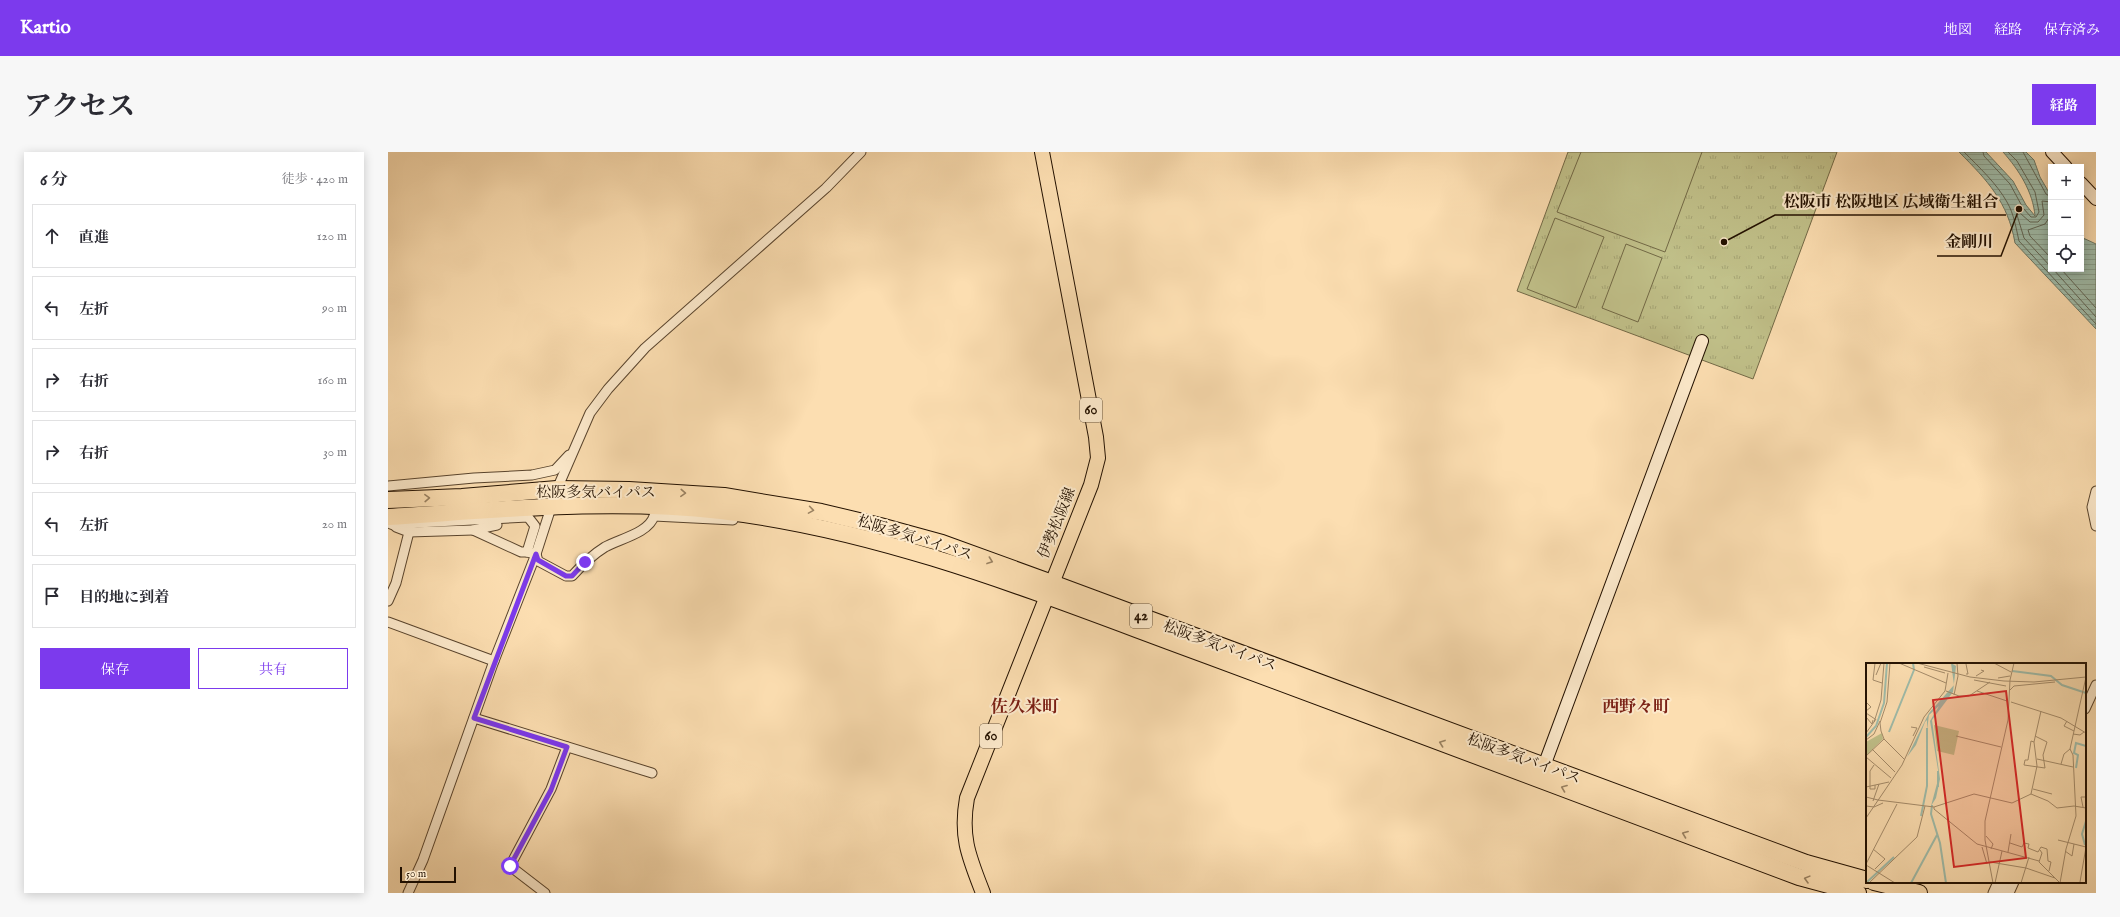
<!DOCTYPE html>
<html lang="ja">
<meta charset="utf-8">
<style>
body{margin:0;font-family:"IM FELL English","Noto Serif JP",serif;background:#f7f7f7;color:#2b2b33}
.controls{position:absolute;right:12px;top:12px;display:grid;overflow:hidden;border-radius:0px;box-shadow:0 2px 10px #0003}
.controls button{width:36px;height:36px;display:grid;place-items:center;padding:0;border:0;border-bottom:1px solid #e1e1e2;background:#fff;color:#2b2b33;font:20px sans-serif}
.scale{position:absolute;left:12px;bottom:10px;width:56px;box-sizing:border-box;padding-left:4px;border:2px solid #231101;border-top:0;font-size:11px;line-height:14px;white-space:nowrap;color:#231101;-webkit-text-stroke:3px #fdeacc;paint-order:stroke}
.stop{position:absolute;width:12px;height:12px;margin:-9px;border:3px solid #7c3aed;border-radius:50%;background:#fff}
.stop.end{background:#7c3aed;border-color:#fff;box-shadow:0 1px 4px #0008}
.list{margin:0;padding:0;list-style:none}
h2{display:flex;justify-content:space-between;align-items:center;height:52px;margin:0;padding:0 16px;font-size:17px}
h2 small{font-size:13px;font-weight:400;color:#7c7c81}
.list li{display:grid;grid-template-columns:26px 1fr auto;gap:12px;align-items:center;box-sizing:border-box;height:64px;margin:0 8px 8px;padding:0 8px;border:1px solid #e1e1e2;border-radius:0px}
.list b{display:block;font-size:15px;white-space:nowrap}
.list em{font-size:13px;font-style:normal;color:#7c7c81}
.actions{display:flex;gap:8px;padding:12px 16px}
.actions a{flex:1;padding:9px 0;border:1px solid #7c3aed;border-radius:0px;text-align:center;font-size:14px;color:#7c3aed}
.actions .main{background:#7c3aed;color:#fff}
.icon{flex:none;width:22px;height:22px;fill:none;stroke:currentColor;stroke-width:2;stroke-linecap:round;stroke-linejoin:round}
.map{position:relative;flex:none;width:1708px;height:741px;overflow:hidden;border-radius:0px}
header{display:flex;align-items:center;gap:24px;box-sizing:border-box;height:56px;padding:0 20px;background:#7c3aed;color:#fff}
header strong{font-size:19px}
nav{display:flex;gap:22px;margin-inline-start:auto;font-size:14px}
.intro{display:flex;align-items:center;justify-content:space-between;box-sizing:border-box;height:96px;padding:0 24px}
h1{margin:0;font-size:28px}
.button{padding:10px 18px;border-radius:0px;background:#7c3aed;color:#fff;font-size:14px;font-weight:700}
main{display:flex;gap:24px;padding:0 24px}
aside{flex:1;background:#fff;border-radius:0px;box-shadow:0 2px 10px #0003}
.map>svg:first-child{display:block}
</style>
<header>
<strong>Kartio</strong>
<nav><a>地図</a><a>経路</a><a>保存済み</a></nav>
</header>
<div class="intro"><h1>アクセス</h1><a class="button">経路</a></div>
<main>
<aside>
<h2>6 分<small>徒歩 · 420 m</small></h2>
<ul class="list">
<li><svg class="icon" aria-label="ahead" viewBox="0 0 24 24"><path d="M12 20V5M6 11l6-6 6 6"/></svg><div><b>直進</b></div><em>120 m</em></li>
<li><svg class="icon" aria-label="left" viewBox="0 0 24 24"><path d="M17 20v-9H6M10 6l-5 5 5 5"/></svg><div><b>左折</b></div><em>90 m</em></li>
<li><svg class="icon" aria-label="right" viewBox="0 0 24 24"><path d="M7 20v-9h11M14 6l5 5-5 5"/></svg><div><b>右折</b></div><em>160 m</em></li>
<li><svg class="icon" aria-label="right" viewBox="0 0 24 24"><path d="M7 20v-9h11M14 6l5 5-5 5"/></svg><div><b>右折</b></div><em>30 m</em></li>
<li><svg class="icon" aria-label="left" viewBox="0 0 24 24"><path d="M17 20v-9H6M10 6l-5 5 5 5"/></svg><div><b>左折</b></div><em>20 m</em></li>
<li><svg class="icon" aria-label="arrive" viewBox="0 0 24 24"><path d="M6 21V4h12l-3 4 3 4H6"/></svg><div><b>目的地に到着</b></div></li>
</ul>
<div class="actions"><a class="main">保存</a><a>共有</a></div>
</aside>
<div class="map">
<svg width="1708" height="741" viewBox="0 0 1708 741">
<defs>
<pattern id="park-tufts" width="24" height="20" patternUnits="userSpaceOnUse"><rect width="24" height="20" fill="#c1c18a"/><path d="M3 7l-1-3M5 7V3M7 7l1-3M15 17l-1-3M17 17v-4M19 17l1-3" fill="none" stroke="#a6a575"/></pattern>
<pattern id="water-rules" width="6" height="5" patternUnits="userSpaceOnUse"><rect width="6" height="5" fill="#9fbcaa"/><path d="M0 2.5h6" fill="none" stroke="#89a190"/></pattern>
</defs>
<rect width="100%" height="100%" fill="#fcdeb1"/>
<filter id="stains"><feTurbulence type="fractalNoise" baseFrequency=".005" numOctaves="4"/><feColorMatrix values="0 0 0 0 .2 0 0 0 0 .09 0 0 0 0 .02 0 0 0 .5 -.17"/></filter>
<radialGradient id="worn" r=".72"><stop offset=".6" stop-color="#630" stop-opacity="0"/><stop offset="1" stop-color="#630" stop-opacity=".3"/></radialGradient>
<polygon fill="url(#park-tufts)" stroke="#726946" points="1180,0 1449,0 1365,227 1129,139"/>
<g fill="#c1c18a" stroke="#726946">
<polygon points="1193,0 1314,0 1277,100 1169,60"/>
<polygon points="1167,66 1216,85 1188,156 1139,137"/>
<polygon points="1238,92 1274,106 1250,170 1214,156"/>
</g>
<path fill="url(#water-rules)" stroke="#6d7866" d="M 1571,0 L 1598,0 L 1625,29 L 1638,53 L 1647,64 C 1645,40 1631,18 1615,0 L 1638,0 L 1646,8 L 1652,25 L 1663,44 L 1663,117 L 1693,117 L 1693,85 L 1708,92 L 1708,177 L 1627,91 C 1620,50 1599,28 1571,0 Z"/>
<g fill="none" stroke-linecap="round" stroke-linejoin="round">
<g stroke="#616656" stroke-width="1">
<path d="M 1576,0 C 1591,15 1609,32 1619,50 C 1626,62 1628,76 1631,89 L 1708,172"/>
<polyline points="1595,0 1596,4 1622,32 1635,56 1643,65 1648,65 1651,60 1647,40 1629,9 1620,0"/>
<polyline points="1635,0 1658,42 1663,45"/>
<polyline points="1663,50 1654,49 1656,63 1650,70 1642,70 1632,61 1629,63 1636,86 1663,115"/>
<polyline points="1663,56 1661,66 1657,72 1640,78 1642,84 1663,106"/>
<polyline points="1665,117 1708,165"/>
<polyline points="1673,117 1708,156"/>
</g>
<g stroke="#59442d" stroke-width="11">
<g id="street">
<polyline points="0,334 86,326 144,323 167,318 181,303"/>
<polyline points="1708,339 1704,355 1708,374"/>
<path d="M 0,371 L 8,374 L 29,371 L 140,365 L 147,374 L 139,400 L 148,402 L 150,409 L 178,424 L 184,424 C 194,413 204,403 217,395 C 231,387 261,381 266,364 L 345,368"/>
<polyline points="109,373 85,378 133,400 139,400"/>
<polyline points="21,380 85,378"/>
<polyline points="0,449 8,431 21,380 8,375"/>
<polyline points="0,470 106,509"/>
<polyline points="1697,557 1708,533"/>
<polyline points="86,566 264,621"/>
<polyline points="20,741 35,708 106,509 148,402 169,337 202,261 220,237 257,196 438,36 473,0"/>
<polyline points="157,741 122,714 163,637 179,595"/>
<polyline points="1605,741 1610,730"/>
<polyline points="1612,741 1617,730"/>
<polyline points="1621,741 1626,730"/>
</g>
</g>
<g stroke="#231101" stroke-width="14">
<g id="secondary">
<polyline points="1664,0 1678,15"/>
<polyline points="1693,31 1708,47"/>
<polyline points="1155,621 1156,614 1314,189"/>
</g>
</g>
<g stroke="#231101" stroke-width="16">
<path id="primary" d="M 595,741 C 581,705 572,685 579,646 L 703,333 L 710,306 L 708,285 L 654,0"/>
</g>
<g stroke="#231101" stroke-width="18">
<g id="highway">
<polyline points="0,348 74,345 169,337 241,338 336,344 433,360 492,374 554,391 664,431 1418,711 1479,728"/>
<path d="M 0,365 C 111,358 221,346 333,359 C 503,379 662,446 821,504 C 1018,577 1215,651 1411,725 L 1470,741"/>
<polyline points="1486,730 1531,741"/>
</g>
</g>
<use href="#street" stroke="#fdeacc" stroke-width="9"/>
<use href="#secondary" stroke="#fdeacc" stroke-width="12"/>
<use href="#primary" stroke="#fcdeb1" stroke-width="14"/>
<use href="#highway" stroke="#fcdeb1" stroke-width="16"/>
</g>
<defs><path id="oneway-chevron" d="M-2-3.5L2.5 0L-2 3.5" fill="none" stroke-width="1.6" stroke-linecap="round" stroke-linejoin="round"/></defs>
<g stroke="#9a8262">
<use href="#oneway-chevron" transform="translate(295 341) rotate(3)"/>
<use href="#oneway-chevron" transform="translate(39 346) rotate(-2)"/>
<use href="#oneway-chevron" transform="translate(423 358) rotate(9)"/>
<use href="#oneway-chevron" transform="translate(602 409) rotate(20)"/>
<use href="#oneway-chevron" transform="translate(1054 591) rotate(-160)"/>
<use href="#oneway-chevron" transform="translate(1176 636) rotate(-159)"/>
<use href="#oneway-chevron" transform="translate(1297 682) rotate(-159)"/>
<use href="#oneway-chevron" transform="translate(1419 727) rotate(-165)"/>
</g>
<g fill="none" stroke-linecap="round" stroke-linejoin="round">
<polyline stroke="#7c3aed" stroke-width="5" points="122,714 163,638 179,595 86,566 148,402 150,408 178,424 184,424 197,410"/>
</g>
<g text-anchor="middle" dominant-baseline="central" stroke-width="4" stroke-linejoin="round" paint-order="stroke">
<g fill="#fdeacc" stroke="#64523e" stroke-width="1">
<rect x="692" y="246" width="22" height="24" rx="3"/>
<rect x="742" y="452" width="22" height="24" rx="3"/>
<rect x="592" y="572" width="22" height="24" rx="3"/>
</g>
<g font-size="14" font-weight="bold" fill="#231101">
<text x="703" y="258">60</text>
<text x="753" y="464">42</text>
<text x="603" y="584">60</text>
</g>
<g font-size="15" fill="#231101" stroke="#fdeacc">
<text x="208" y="340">松阪多気バイパス</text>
<text transform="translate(669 371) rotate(-68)">伊勢松阪線</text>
<text transform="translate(527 386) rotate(17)">松阪多気バイパス</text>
<text transform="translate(832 494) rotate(20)">松阪多気バイパス</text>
<text transform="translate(1136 607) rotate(20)">松阪多気バイパス</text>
</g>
<g font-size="17" font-weight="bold" fill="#7a1f14" stroke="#fdeacc">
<text x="637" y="555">佐久米町</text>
<text x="1248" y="555">西野々町</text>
</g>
</g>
<g transform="translate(1478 511)">
<rect width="220" height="220" fill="#fcdeb1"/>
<path d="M 68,62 L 93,68 L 88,92 L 71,88 ZM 16,70 L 17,76 L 1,92 L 0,79 Z" fill="#c1c18a"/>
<path d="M 70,75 L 82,78 L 82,81 L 83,78 L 89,80 L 88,84 L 81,82 L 80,89 L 72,87 Z" fill="#c1c18a"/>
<path d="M 85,0 L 90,3 L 87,29 L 66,57 L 74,116 L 70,135 L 65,143 L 73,113 L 64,58 L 73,43 L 63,52 L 61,67 L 61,57 L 59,59 L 50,82 L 41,94 L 63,50 L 88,22 Z" fill="#9fbcaa"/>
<path fill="none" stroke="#9fbcaa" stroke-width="2" d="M 146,8 L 185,13 L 196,22 L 220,30M 23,69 L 48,7 L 47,0M 0,74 L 10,63 L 18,40 L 21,0M 210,105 L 212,92 L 208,90 L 210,80 L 220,83M 72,124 L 72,108M 66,142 L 65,151 L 74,180 L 80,220M 55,153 L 61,123 L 61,65M 219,182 L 216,171 L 220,158M 0,220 L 28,194M 45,220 L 71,172"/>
<path fill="none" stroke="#a58c6b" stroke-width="1" d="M 9,0 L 7,17 L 16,20M 24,0 L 21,39 L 14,60 L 15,68 L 18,76 L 39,97M 33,0 L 80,20M 51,0 L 104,14 L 138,18 L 168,19 L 220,14M 128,0 L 145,9M 58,4 L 79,10M 100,11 L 102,11 L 100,1M 10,12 L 15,0M 110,13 L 118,8 L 115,7M 132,15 L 144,13M 108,17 L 140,23M 144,17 L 148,0M 144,27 L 148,23 L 189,19M 80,28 L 93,33 L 103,33 L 124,19M 111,28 L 141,38M 88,32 L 92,13 L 91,0M 0,39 L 5,44 L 0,48M 145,39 L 195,55 L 220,70M 0,50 L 9,56 L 8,59 L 10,56M 0,54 L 6,61 L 7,57M 9,56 L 15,37 L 18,0M 201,58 L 198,63 L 208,68M 45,64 L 51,65 L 47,73M 0,70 L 8,59M 207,71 L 214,72 L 218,69M 90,73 L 135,84M 0,77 L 8,71 L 14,58M 168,79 L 165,78 L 162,97 L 159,97 L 158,102 L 179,105 L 177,92 L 181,79 L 169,73M 6,86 L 29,109M 0,93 L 18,76M 0,94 L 25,115M 171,96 L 207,104M 195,101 L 198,91 L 204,86M 8,102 L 4,108 L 4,126 L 9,126 L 9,122M 0,124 L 23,119M 167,126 L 186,131M 165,131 L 171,103 L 168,79 L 175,48M 0,134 L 12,137M 12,137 L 68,144 L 108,131 L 146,140 L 165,131 L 182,138 L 191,145 L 208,143 L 220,145M 7,138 L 13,121M 0,143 L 8,144 L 17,140M 68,144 L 68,146 L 111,181 L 173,198M 217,144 L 215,134 L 220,134M 0,155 L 36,102 L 58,54 L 79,28 L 82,10M 120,173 L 127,181 L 125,186M 192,177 L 220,184 L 214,219M 144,180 L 156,184 L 158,180 L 163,181 L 162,185 L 172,189 L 175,184 L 181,186 L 182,198 L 185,199 L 183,208M 116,184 L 121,201M 7,186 L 19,196 L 9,206M 174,187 L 176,190 L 173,199 L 194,220M 199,188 L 206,193 L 208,181M 142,189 L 145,171M 124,199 L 160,205 L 189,215M 0,201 L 31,141M 0,202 L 29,220M 3,220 L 51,174 L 59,143M 127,220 L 119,177 L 119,158 L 142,57 L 144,17M 129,220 L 136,188M 155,220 L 163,194M 194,220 L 200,186 L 210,153 L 207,92 L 204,86 L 220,14"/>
<path fill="#d62828" fill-opacity="0.15" stroke="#d62828" stroke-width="2" d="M 140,28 L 160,195 L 88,204 L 67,37 Z"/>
<rect width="220" height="220" fill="none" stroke="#231101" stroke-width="2"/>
</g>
<path fill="none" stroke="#231101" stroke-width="1.5" d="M1336 90L1387 63H1618M1631 57L1613 104H1549"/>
<g fill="#231101" stroke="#fdeacc" stroke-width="1.5">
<circle cx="1336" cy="90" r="4"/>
<circle cx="1631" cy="57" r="4"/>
</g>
<g font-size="16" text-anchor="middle" font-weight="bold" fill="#231101" stroke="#fdeacc" stroke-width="4" stroke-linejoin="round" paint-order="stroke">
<text x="1503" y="55">松阪市 松阪地区 広域衛生組合</text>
<text x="1581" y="95">金剛川</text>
</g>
<rect width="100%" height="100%" filter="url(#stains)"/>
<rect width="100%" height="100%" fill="url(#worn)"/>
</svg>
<div class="controls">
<button>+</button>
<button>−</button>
<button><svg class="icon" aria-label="locate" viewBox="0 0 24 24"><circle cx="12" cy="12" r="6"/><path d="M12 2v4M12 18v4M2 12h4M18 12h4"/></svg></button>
</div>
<div class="scale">50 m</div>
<div class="stop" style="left:122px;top:714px"></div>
<div class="stop end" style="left:197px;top:410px"></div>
</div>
</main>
